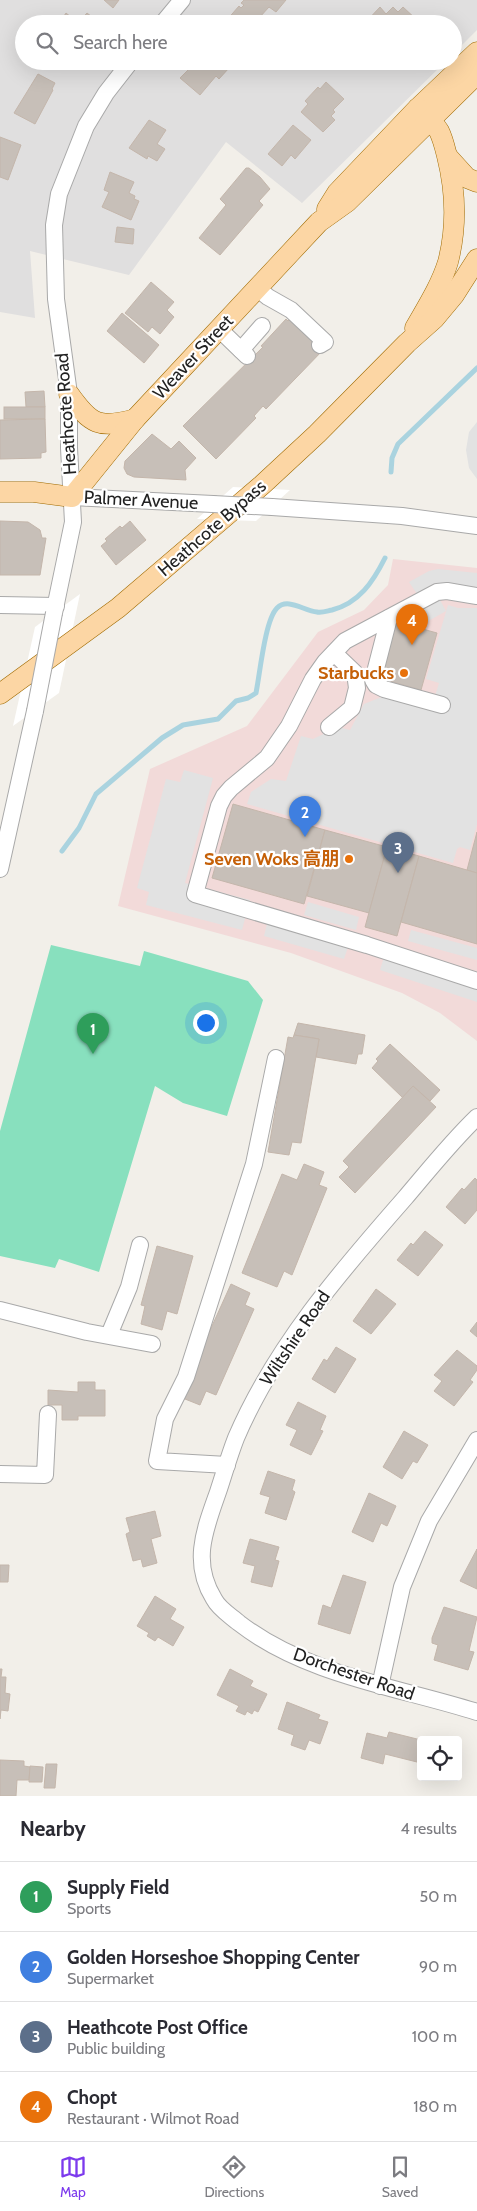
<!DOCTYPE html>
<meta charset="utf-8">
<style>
body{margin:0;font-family:Cabin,"Noto Sans SC",sans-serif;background:#f7f7f7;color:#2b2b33}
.controls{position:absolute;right:15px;bottom:15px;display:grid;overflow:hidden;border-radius:5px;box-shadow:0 5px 20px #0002}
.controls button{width:45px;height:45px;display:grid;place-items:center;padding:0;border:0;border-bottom:1px solid #e1e1e2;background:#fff;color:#2b2b33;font:25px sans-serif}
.you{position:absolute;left:205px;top:1022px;width:18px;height:18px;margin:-12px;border:4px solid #fff;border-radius:50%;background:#1a73e8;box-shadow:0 0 0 8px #1a73e833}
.badge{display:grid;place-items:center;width:32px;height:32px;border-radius:50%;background:#7c3aed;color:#fff;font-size:16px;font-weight:700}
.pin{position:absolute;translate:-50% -41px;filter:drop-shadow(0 1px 2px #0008)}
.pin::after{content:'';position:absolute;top:26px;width:18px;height:15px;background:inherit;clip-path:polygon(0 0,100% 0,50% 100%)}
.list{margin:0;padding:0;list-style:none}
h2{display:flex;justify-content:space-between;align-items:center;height:65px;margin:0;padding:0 20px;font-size:21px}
h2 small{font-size:16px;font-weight:400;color:#7c7c81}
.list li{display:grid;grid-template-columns:32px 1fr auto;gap:15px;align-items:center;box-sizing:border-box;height:70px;padding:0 20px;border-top:1px solid #e1e1e2}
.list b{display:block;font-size:19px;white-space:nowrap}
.list p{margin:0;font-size:16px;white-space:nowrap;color:#7c7c81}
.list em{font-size:16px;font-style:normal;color:#7c7c81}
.icon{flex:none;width:28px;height:28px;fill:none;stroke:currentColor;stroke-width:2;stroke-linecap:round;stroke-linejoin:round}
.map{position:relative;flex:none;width:477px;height:1796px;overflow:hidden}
.search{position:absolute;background:#fff;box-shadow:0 5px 20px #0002;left:15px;right:15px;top:15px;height:55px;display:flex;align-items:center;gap:12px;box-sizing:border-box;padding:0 18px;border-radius:28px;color:#7c7c81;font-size:19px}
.sheet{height:345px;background:#fff}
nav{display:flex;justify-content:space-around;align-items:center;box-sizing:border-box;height:70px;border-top:1px solid #e1e1e2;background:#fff;font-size:14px;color:#7c7c81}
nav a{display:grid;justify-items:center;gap:2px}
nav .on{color:#7c3aed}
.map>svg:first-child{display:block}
</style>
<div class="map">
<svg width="477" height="1796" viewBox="0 0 477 1796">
<rect width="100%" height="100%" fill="#f2efe9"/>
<polygon fill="#e0dfdf" points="0,0 477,0 477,30 453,54 453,24 24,24 24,61 446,61 302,203 226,142 129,275 30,251 35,318 0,312"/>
<polygon fill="#f2dad9" points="393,559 477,568 477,1041 440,1013 402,993 291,953 118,906 150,769 247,726 318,632 364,610 388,585"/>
<polygon fill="#88e0be" points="51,945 140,966 144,951 248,981 263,1000 227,1116 183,1103 155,1086 99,1272 59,1259 55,1268 0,1256 0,1131"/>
<g fill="#e2e2e2">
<polygon points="477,422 477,479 469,468 466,450 469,432"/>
<polygon points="438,569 477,573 477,587 439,583 433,584 417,594 409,582 429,571"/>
<polygon points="440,600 446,611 411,631 404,620"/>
<polygon points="448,605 458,608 477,608 477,824 470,850 460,847 457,849 453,863 247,804 251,792 271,779 286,781 301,736 313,739 338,727 350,730 364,704 384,696 431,709 439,683 426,679"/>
<polygon points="184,770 213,778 185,883 250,900 242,930 146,905 149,892 137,888 166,779 180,782"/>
<polygon points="308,902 359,917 356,930 304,915"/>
<polygon points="267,924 348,947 344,959 264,936"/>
<polygon points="411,930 477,948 477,960 408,941"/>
<polygon points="384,957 477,988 477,1002 380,970"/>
</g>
<g fill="#fff">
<polygon points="233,487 290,490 256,521 197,519"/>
<polygon points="80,594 59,693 13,726 35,627"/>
</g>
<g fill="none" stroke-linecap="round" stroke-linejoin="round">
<g stroke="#aad3df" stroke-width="5">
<polyline points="391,472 392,458 398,444 477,368"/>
<path d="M 62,851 L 79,828 L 96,794 L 162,738 L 183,725 L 218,719 L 236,701 L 248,698 L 256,693 C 260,673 265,620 277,608 C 288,597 304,611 317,612 C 322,613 327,611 332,610 C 359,603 373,582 385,558"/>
</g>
</g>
<g fill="#c7bfb8" stroke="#c4b6ab">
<polygon points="104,0 119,0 113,8"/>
<polygon points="244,0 286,0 276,12 269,7 259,18 256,16 250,24 230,24 226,21 239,6 241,8 244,5 241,3"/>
<polygon points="380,7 386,14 393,7 398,12 403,7 417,20 413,24 364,24"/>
<polygon points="66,13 78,23 87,13 97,21 95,24 49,24 54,18 60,22"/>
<polygon points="197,61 225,61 224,63 229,68 219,79 216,76 200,95 180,78"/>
<polygon points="38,74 55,83 52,89 53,90 35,124 14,113"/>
<polygon points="326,82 344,99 333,110 335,112 331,116 335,120 323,132 301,112 308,104 305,101 318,87 320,89"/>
<polygon points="149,120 166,130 157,144 165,149 157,161 148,156 147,159 129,148"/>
<polygon points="293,125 311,140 295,159 291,155 282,166 268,154"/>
<polygon points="0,137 21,145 8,180 0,177"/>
<polygon points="246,168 249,168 260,177 270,189 259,201 263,205 220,255 199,238 226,205 220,199"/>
<polygon points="110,172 134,182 129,193 135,196 134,199 139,201 131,220 102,207 109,192 104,190"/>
<polygon points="117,227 134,229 133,244 115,242"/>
<polygon points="151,282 174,302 167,310 174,317 160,334 152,327 148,332 125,313"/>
<polygon points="122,313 159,345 144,363 107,331"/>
<polygon points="286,319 288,321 290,319 324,349 266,409 263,406 254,416 256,418 216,459 183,426 263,347 261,346"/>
<polygon points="44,391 45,407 26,407 25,392"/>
<rect x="4" y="407" width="41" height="12"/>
<polygon points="45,419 46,452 41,453 41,458 0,459 0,420"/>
<polygon points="152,434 171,449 179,441 196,458 185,470 186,480 134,477 127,474 124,468 125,461"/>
<polygon points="0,521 28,522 40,530 42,538 46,538 40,575 0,575"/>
<polygon points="130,521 146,540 116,565 101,546 107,541 105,539 120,526 122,528"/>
<polygon points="394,621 437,633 421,690 379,678"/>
<polygon points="233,804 325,830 304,904 212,878"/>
<polygon points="325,830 387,847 369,913 307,896"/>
<polygon points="477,832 477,873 467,870"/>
<polygon points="387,847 419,856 397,936 365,927"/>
<polygon points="419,856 477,873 477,944 401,922"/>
<polygon points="298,1023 365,1035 362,1054 358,1054 356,1064 316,1057 319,1039 294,1035"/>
<polygon points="294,1035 319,1039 301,1143 292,1142 289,1155 268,1152 288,1037 293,1038"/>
<polygon points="390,1044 440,1090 430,1101 413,1086 403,1098 372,1068 378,1061 376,1059"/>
<polygon points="413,1086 436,1107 355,1193 339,1177 349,1167 343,1161"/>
<polygon points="304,1164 324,1172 319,1185 327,1188 292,1275 284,1271 277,1287 242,1273 282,1174 297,1180"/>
<polygon points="475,1178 477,1180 477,1210 465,1224 446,1207 462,1188 464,1190"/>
<polygon points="425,1231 443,1245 418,1276 397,1260 411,1243 413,1245"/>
<polygon points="157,1246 193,1256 177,1314 167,1311 162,1330 141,1324 145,1306 141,1305"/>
<polygon points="231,1284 250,1293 245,1305 254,1309 216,1395 206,1391 200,1405 180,1397"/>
<polygon points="376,1289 396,1304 371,1334 353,1321"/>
<polygon points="477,1322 477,1337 470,1331"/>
<polygon points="336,1347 356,1359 335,1393 312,1379 324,1359 327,1361"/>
<polygon points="457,1350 477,1366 477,1370 470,1380 473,1382 454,1406 434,1391 442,1381 434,1375"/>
<polygon points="78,1382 95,1382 95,1390 105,1390 105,1416 78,1416 78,1420 62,1420 62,1405 48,1405 48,1390 78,1392"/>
<polygon points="298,1402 326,1416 320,1430 323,1431 311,1455 290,1445 297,1430 286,1425"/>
<polygon points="404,1431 428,1445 417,1463 413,1461 402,1479 383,1467"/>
<polygon points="268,1471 295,1480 292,1490 295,1492 286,1520 265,1513 270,1497 260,1494"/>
<polygon points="369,1493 396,1506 387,1526 381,1523 373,1542 352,1532"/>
<polygon points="155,1511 161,1536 151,1539 157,1563 143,1567 141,1559 133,1561 126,1534 130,1532 126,1518"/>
<polygon points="250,1539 279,1547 275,1560 279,1561 272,1587 251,1582 255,1566 243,1563"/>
<polygon points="477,1549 477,1589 460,1581"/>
<polygon points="0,1565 9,1565 8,1582 0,1582"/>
<polygon points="343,1575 366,1582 350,1634 318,1624 323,1605 331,1608"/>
<polygon points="155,1596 176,1609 170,1619 184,1627 173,1646 158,1637 155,1641 147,1636 149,1633 137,1626"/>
<polygon points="444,1607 477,1617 469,1651 474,1652 468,1670 434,1660 438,1645 432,1643 432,1638"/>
<polygon points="0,1669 2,1669 1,1677 6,1677 5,1693 10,1694 8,1711 1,1710 0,1719"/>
<polygon points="230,1669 253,1681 250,1686 267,1694 258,1712 254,1710 252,1714 247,1711 245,1715 236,1711 239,1706 217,1695"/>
<polygon points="287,1702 320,1715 318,1719 328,1722 320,1744 309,1740 305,1750 291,1745 294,1735 278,1729"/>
<polygon points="389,1732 421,1740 421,1763 385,1754 383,1764 361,1758 367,1733 387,1738"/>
<polygon points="0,1760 24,1761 24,1766 30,1767 29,1780 17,1780 16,1796 0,1796"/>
<polygon points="46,1764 57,1764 55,1788 44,1788"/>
<polygon points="30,1766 43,1767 42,1782 29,1782"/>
</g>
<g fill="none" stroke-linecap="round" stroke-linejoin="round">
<g stroke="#a9a9a9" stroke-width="18">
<g id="minor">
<polyline points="162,24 182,0"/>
<polyline points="257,288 268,297 291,310 325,342 320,345"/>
<polyline points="219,329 247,356"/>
<polyline points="241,350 262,326"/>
<polyline points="72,497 213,504"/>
<polyline points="272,507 402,516 477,526"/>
<polyline points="477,596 447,591 437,592 345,641 325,662 313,679 289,726 267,758 231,788 224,796 219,806 195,894 367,945 477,981"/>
<polyline points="0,605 56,606"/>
<polyline points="54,613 73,522 69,448 69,394 56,299 54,225 59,194 86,126 106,93 131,61"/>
<polyline points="389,618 373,680 376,685 384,689 442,705"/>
<polyline points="329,727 352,708 357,688 355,673 334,653"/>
<polyline points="0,869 35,711"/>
<path d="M 477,1117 C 451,1142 428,1171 405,1198 C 340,1272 275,1347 236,1438 C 229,1456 224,1474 218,1492 C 205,1529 191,1562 214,1599 C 219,1609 231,1616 239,1623 C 306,1675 398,1687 477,1712"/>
<polyline points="0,1310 87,1332 152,1344"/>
<polyline points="109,1335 129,1287 140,1245"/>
<polyline points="227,1465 157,1461 165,1419 186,1377 254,1164 276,1058"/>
<polyline points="0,1474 45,1475 48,1414"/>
<polyline points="380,1686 402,1587 429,1521 477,1440"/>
</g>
</g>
<g stroke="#a06b00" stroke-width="21">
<g id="major">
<polyline points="448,157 467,178 477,182"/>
<polyline points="327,209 337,193 418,108 477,52"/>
<path d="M 415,328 C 427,307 441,285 448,262 C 457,227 456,192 447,156 C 445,148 443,139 439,131 C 434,123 425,115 418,108"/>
<path d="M 69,394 C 91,425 99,429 135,419"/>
<polyline points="0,492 34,492 72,497 135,419 319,222 347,202 477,74"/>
<polyline points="0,694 118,608 262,485 317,434 407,343 434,319 454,295 477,259"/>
</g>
</g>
<use href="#minor" stroke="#fff" stroke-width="16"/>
<use href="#major" stroke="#fcd6a4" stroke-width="20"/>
<g stroke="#a9a9a9" stroke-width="18" stroke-linecap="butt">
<g id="minor-bridge">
<polyline points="213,504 272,507"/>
<polyline points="35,711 54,613"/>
</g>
</g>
<use href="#minor-bridge" stroke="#fff" stroke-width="16"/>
</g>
<g fill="#e8710a" stroke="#fff" stroke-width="2">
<circle cx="404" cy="673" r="5"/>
<circle cx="349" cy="859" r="5"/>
</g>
<g text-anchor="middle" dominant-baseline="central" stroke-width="4.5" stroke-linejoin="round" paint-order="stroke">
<g font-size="18" fill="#222" stroke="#fff">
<text transform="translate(193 357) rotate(-47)">Weaver Street</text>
<text transform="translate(66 414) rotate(-94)">Heathcote Road</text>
<text transform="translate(141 500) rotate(3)">Palmer Avenue</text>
<text transform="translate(212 528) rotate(-41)">Heathcote Bypass</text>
<text transform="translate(295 1338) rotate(-56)">Wiltshire Road</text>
<text transform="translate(354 1674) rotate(19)">Dorchester Road</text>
</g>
<g font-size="18" font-weight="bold" fill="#c56008" stroke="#fff" text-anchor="end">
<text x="394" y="673">Starbucks</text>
<text x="339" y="859">Seven Woks 高朋</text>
</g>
</g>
</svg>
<div class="controls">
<button><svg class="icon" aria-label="locate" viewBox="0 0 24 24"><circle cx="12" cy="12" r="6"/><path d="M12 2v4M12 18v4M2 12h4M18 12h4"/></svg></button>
</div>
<div class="you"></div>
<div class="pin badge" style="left:93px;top:1054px;background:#2e9e5b">1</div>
<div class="pin badge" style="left:305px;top:837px;background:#3f7fe0">2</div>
<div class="pin badge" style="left:398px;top:873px;background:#5c6f8a">3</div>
<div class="pin badge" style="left:412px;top:645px;background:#e8710a">4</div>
<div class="search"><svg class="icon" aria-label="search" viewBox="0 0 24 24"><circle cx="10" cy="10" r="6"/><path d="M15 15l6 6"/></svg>Search here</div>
</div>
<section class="sheet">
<h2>Nearby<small>4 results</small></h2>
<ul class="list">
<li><span class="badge" style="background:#2e9e5b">1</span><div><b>Supply Field</b><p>Sports</p></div><em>50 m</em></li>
<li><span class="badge" style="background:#3f7fe0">2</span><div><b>Golden Horseshoe Shopping Center</b><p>Supermarket</p></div><em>90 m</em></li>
<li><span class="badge" style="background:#5c6f8a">3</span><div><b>Heathcote Post Office</b><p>Public building</p></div><em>100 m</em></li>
<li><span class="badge" style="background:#e8710a">4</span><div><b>Chopt</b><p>Restaurant · Wilmot Road</p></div><em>180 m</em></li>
</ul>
</section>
<nav>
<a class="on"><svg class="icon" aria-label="map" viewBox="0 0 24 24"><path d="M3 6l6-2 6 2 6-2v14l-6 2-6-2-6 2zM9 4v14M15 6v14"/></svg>Map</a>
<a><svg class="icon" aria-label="directions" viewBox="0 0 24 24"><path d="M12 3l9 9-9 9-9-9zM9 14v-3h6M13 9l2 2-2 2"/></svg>Directions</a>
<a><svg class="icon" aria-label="saved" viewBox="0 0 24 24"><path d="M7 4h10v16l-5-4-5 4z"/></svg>Saved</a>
</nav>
